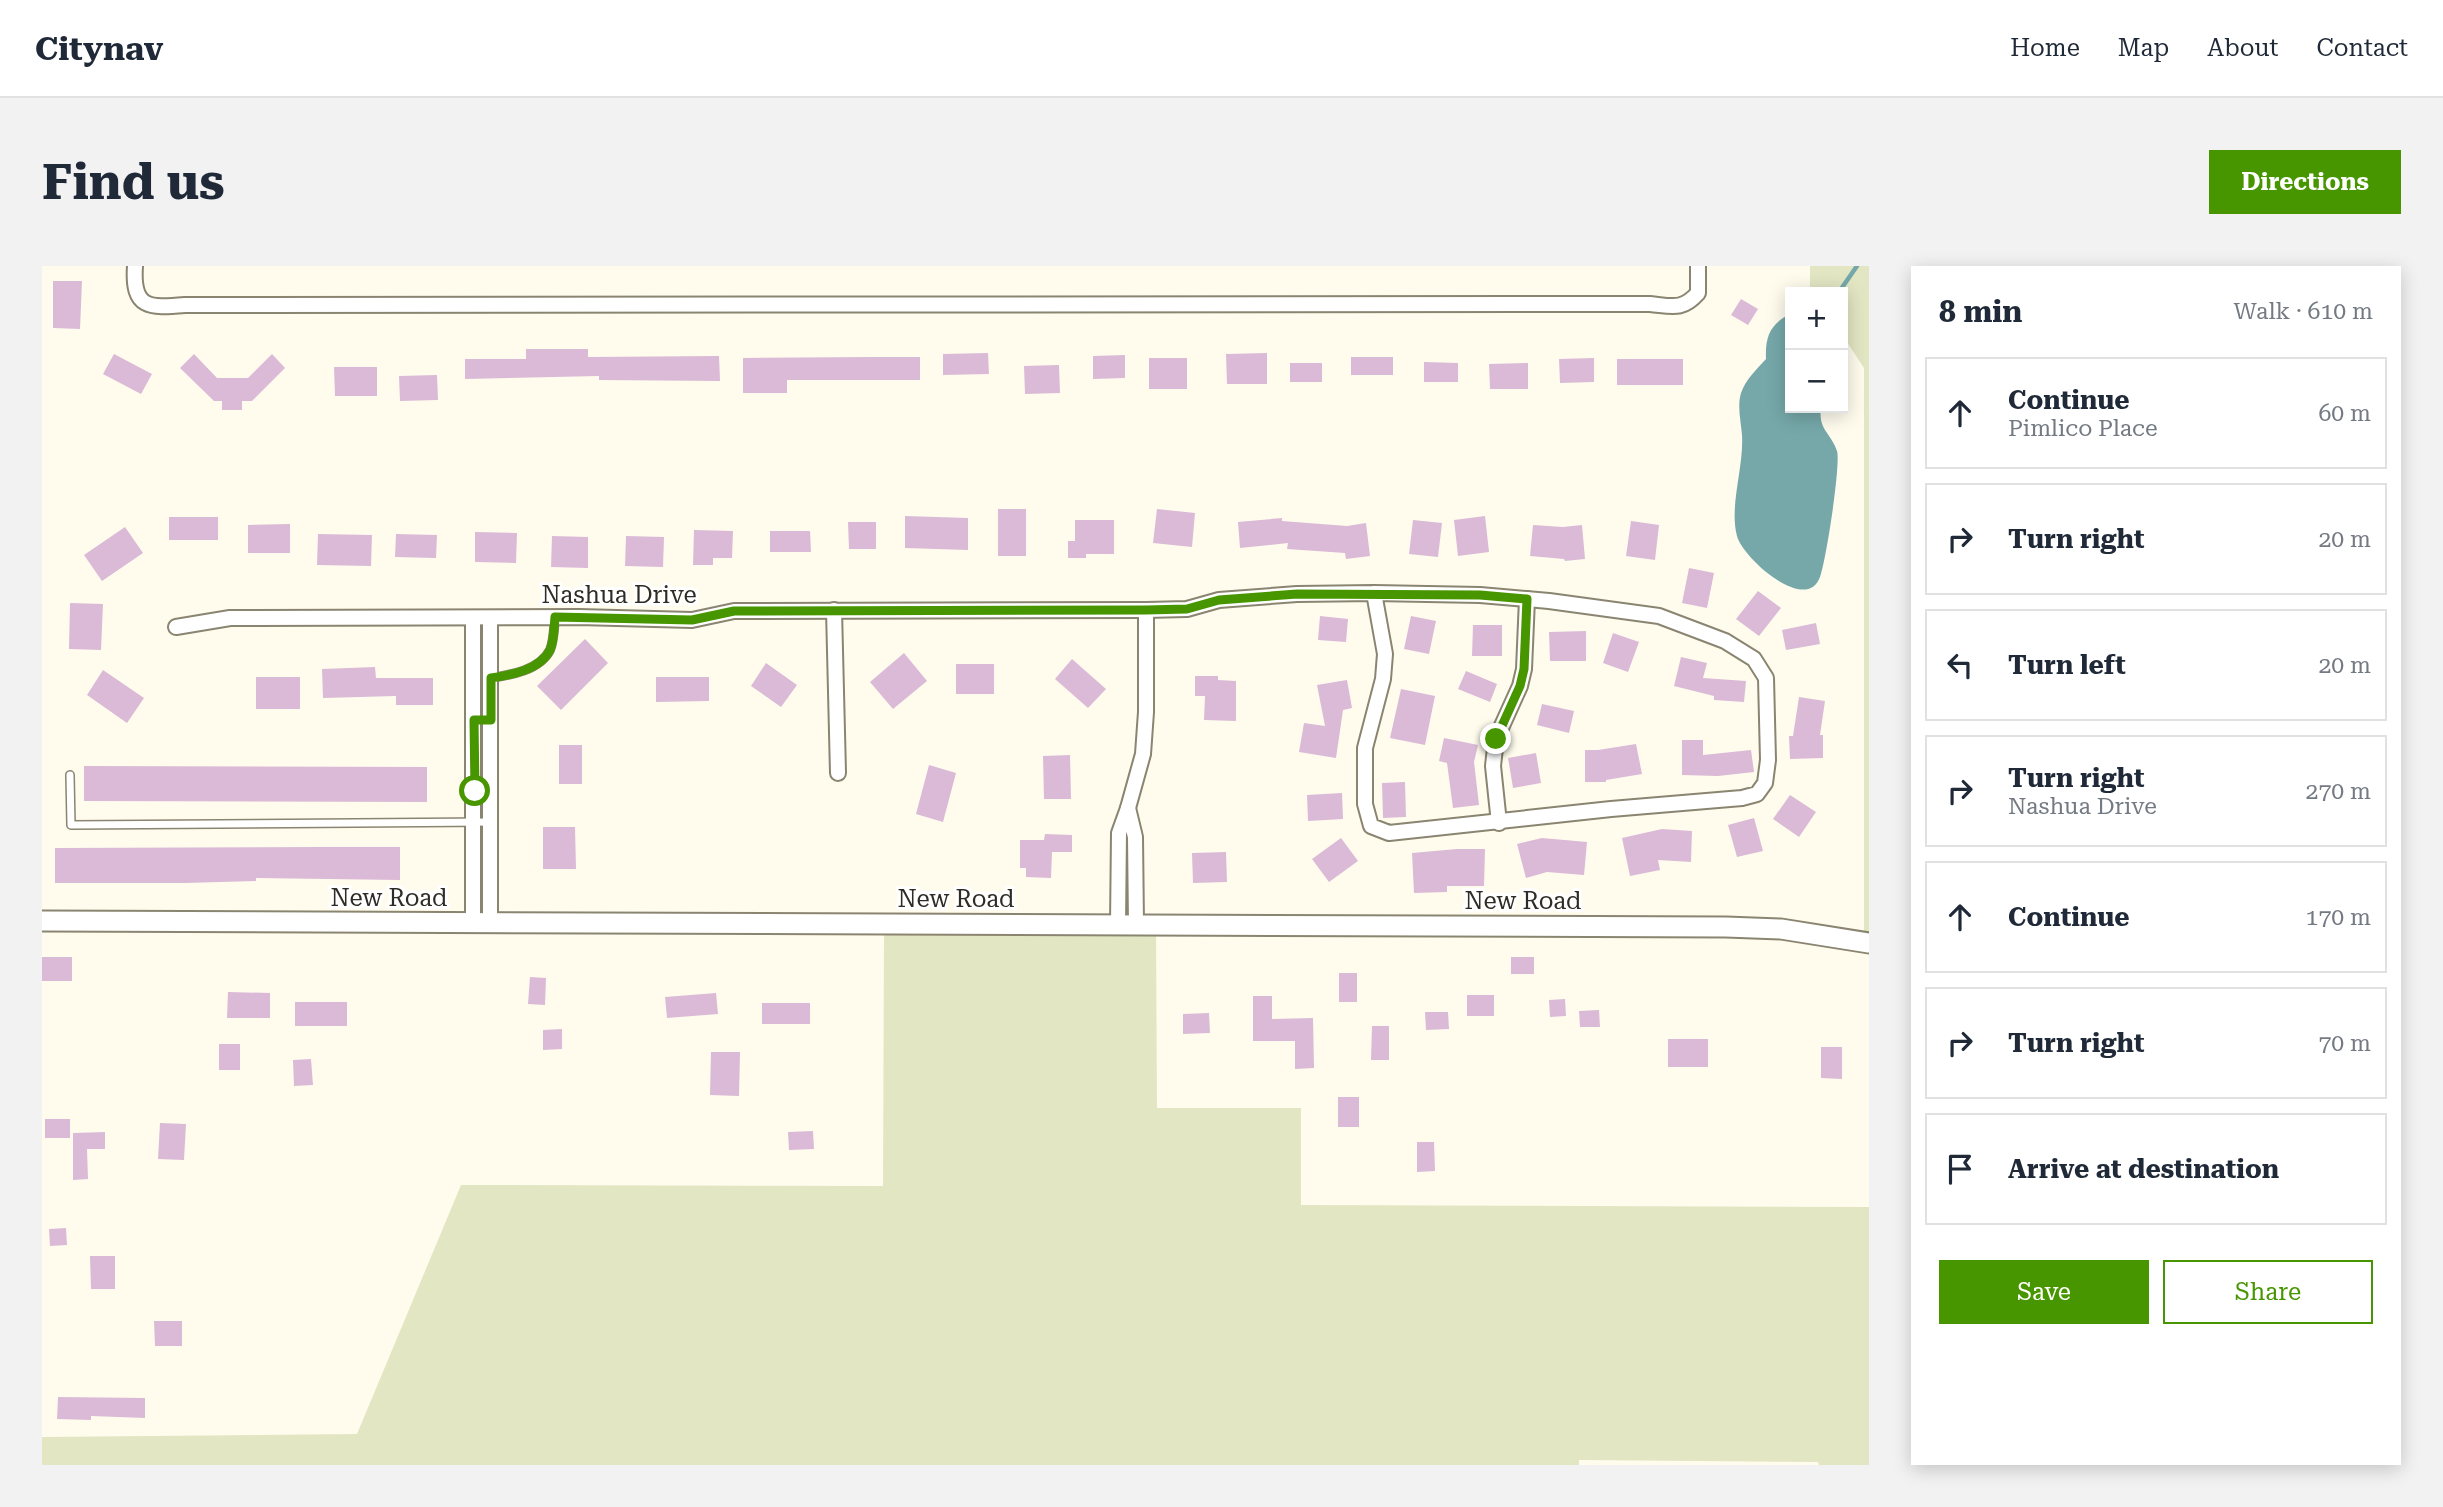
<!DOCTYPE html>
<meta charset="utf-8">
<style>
body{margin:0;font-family:"Roboto Serif",serif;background:#f2f2f3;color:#1f2937}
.controls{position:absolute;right:21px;top:21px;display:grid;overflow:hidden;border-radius:0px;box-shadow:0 4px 18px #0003}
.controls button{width:63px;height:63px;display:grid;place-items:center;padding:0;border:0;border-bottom:2px solid #e0e1e3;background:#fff;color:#1f2937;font:35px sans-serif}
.stop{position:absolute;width:21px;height:21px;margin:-16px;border:5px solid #479600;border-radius:50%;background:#fff}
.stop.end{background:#479600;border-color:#fff;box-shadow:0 2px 7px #0008}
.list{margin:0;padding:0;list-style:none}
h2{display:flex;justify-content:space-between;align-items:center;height:91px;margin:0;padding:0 28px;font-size:30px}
h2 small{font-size:23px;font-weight:400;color:#747a83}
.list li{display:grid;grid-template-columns:46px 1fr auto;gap:21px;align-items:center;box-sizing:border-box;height:112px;margin:0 14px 14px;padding:0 14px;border:2px solid #e0e1e3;border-radius:0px}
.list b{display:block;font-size:26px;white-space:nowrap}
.list p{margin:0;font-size:23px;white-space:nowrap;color:#747a83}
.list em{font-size:23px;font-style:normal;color:#747a83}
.actions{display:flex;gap:14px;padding:21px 28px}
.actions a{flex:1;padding:16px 0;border:2px solid #479600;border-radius:0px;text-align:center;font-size:24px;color:#479600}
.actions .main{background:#479600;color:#fff}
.icon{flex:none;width:38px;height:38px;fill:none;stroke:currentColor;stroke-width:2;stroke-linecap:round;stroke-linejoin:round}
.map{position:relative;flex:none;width:1827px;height:1199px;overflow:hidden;border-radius:0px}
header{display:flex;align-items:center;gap:42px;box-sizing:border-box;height:98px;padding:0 35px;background:#fff;border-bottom:2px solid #e0e1e3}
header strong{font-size:33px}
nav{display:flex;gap:38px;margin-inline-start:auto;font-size:24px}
.intro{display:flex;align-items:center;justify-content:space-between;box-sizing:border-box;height:168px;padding:0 42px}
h1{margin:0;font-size:49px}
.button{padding:18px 32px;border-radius:0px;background:#479600;color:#fff;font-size:24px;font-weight:700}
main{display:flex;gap:42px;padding:0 42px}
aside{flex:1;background:#fff;border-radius:0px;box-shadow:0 4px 18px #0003}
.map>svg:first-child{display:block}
</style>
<header>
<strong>Citynav</strong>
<nav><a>Home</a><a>Map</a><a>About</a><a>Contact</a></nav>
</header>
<div class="intro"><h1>Find us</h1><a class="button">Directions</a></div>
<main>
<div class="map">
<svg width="1827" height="1199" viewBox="0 0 1827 1199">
<rect width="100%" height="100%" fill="#fffcee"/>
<g fill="#e3e6c3">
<polygon points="1768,0 1827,0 1827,677 1822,676 1822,102 1801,70 1801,26 1772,26 1768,20"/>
<polygon points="842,658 1114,658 1115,842 1259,842 1259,939 1827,941 1827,1199 1777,1199 1776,1196 1537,1194 1537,1199 0,1199 0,1171 315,1168 419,919 841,920"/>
</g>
<path fill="#76a8a9" d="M 1748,48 L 1748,142 L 1779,142 C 1776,164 1789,167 1795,185 C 1799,198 1784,295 1778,311 C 1764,349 1700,291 1695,270 C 1687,240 1702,201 1700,169 C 1699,156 1695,140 1699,127 C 1704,113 1714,104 1724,93 C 1723,71 1728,58 1748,48 Z"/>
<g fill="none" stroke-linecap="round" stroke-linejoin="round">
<polyline stroke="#76a8a9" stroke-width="4.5" points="1797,26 1815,0"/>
</g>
<g fill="#dabad6">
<polygon points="11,15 40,15 38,63 11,62"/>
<polygon points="1699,33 1716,43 1706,59 1689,49"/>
<polygon points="484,83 546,83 546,91 677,90 678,115 557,114 557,110 423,113 423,93 484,93"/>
<polygon points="946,87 947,108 901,109 901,88"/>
<polygon points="1225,87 1225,118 1185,118 1184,88"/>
<polygon points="72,88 110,108 99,128 61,108"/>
<polygon points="152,88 175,112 206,112 230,88 243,102 210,135 200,135 200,144 180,144 180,135 172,135 138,102"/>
<polygon points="1083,89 1083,112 1051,113 1051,90"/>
<polygon points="831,91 878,91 878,114 745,114 745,127 701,127 701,92"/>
<rect x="1309" y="91" width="42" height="18"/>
<rect x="1107" y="92" width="38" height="31"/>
<polygon points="1552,92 1552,116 1518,117 1517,93"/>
<rect x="1575" y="93" width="66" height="26"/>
<polygon points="1382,96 1416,97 1416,116 1382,116"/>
<rect x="1248" y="97" width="32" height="19"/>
<polygon points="1486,97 1486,123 1448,123 1447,98"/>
<polygon points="1017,99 1018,127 983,128 982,100"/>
<polygon points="292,101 335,101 335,130 293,130"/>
<polygon points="395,109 396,134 358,135 357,110"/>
<rect x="956" y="243" width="28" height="47"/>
<polygon points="1115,243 1153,247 1150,281 1111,277"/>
<polygon points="863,250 926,252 926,284 863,282"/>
<polygon points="1443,250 1447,286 1416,290 1412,254"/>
<rect x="127" y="251" width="49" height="23"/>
<polygon points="1240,252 1240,255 1305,260 1324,257 1328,290 1304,293 1303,287 1245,283 1246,277 1198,282 1196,256"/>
<polygon points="1033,254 1072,254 1072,288 1044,288 1044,292 1026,292 1026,275 1033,275"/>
<polygon points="1371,254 1400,257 1396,291 1367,288"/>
<polygon points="1589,255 1617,259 1613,294 1584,290"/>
<polygon points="806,256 834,256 834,283 807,283"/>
<polygon points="248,258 248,287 206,287 206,259"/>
<polygon points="1491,259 1521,261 1540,259 1543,293 1523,295 1522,293 1488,290"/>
<polygon points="83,261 101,287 60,315 42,289"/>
<polygon points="652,264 691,265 690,292 671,292 671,299 651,299"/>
<polygon points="728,265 768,265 769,286 728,286"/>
<polygon points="433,266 475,267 474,297 433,296"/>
<polygon points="276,268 330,269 329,300 275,299"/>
<polygon points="354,268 395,269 394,292 353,291"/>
<polygon points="510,270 546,271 546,302 509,301"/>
<polygon points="584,270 622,271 621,301 583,300"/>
<polygon points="1647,302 1672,307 1665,342 1640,337"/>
<polygon points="1716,325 1739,342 1717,370 1694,353"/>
<polygon points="28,337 61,338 59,384 27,383"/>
<polygon points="1278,350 1306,353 1304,376 1276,374"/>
<polygon points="1369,350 1394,355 1387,388 1362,383"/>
<polygon points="1774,357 1778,378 1744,384 1740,364"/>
<polygon points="1431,359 1460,359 1460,390 1430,390"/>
<polygon points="1544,365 1544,395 1508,395 1507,366"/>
<polygon points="1571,367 1597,376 1586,406 1561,397"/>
<polygon points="543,373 566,397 519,444 495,420"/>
<polygon points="862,387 885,415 851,443 828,416"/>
<polygon points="1639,391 1665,397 1661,412 1704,415 1702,436 1672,434 1672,430 1632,420"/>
<polygon points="1030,393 1064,423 1046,442 1013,413"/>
<polygon points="724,397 755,419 739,441 709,420"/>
<rect x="914" y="398" width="38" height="30"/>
<polygon points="333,401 334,412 391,412 391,439 354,439 354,430 281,432 280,403"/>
<polygon points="61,404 102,432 85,457 45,429"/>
<polygon points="1424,405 1455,418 1448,436 1416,423"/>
<polygon points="1153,410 1176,410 1176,414 1194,415 1194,455 1162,454 1163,430 1153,430"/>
<rect x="214" y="411" width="44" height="32"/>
<polygon points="614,411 667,411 667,435 614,436"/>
<polygon points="1305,414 1310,442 1301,444 1294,492 1257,486 1262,457 1283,460 1275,419"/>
<polygon points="1359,423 1393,430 1383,479 1348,472"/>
<polygon points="1757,431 1783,435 1778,469 1781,469 1781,492 1748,493 1747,470 1751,470"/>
<polygon points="1500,438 1532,445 1527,467 1495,459"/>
<polygon points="1402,472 1436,479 1432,496 1437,539 1411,542 1405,497 1397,495"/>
<polygon points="1640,474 1661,474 1661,489 1709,484 1712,506 1676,510 1640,509"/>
<polygon points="1594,478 1600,508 1564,514 1564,516 1543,516 1543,484 1556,484"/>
<rect x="517" y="479" width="23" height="39"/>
<polygon points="1494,487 1499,517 1471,522 1466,492"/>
<polygon points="1028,489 1029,533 1002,533 1001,490"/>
<polygon points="887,499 914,507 901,556 874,548"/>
<polygon points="42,500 385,501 385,536 42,535"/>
<polygon points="1363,516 1364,551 1341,552 1340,517"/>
<polygon points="1300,527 1301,553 1266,555 1265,529"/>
<polygon points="1748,529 1774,546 1757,571 1731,553"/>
<polygon points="1712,552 1721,585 1695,591 1686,559"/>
<polygon points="501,561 533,561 534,603 501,603"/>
<polygon points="1620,563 1650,565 1649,596 1616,594 1618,604 1588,610 1580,572"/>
<polygon points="1003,568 1030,569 1030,586 1010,586 1009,612 984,611 984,602 978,602 978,574 1002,574"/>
<polygon points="1299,572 1316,595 1287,616 1270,593"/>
<polygon points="1500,572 1545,576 1542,609 1505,606 1484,612 1475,578"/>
<polygon points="284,581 358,581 358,614 214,612 214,615 143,617 13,617 13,582"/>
<polygon points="1415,583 1443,583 1442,620 1405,620 1405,626 1372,627 1370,587"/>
<polygon points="1184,586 1185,616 1151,617 1150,587"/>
<rect x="0" y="691" width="30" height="24"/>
<rect x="1469" y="691" width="23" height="17"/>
<rect x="1297" y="707" width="18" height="29"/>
<polygon points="488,711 504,712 503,739 486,738"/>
<polygon points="186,726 228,727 228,752 185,752"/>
<polygon points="674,727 676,748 625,752 623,731"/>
<rect x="1425" y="729" width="27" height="21"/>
<polygon points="1211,730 1230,730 1230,753 1271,752 1272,802 1253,803 1253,775 1211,775"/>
<polygon points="1523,733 1524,750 1508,751 1507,734"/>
<rect x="253" y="736" width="52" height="24"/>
<rect x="720" y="737" width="48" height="21"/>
<polygon points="1557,744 1558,761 1538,761 1537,745"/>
<polygon points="1383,746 1406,746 1407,763 1384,764"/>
<polygon points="1167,747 1168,767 1141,768 1141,748"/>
<polygon points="1330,760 1347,760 1347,794 1329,794"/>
<polygon points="520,763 520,783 501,784 501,764"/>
<rect x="1626" y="773" width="40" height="28"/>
<rect x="177" y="778" width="21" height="26"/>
<polygon points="1779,781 1800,781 1800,813 1779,812"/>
<polygon points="669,786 698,786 697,830 668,829"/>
<polygon points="269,793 271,819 252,820 251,794"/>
<rect x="1296" y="831" width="21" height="30"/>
<rect x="3" y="853" width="25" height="19"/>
<polygon points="118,857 144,858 142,894 116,893"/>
<polygon points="771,865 772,883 747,884 746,866"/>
<polygon points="63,866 63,883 45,883 46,913 31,914 31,867"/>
<polygon points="1375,876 1392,876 1393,905 1375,906"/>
<polygon points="24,962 25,979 8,980 7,963"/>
<polygon points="48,990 73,990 73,1023 49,1023"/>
<polygon points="112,1055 140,1055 140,1080 113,1080"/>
<polygon points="16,1131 103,1132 103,1152 49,1150 49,1154 15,1153"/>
</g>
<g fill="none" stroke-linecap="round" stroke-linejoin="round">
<g stroke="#8a8571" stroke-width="10">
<g id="lane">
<path d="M 449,412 C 469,409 498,404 508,384 C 512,375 512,361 513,351"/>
<polyline points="28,509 29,559 448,556"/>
</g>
</g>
<g stroke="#8a8571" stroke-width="18">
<g id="street">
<path d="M 93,0 C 90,43 107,42 143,39 L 1608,38 C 1630,40 1640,45 1656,27 L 1656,0"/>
<polyline points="792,344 796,507"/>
<polyline points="431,352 431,657"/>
<polyline points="448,352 448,657"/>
<polyline points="134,361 188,352 537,351 650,354 692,345 1104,344 1145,343 1177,334 1255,328 1332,327 1438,329 1507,335 1617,350 1683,375 1712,393 1724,412 1726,494 1723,517 1715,528 1700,532 1569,543 1347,567 1329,560 1323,538 1323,482 1341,413 1343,388 1332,327"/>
<polyline points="1086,542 1093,571 1094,658"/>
<polyline points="1457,557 1451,500 1454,473 1478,420 1482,403 1485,333"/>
<polyline points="1076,658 1077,567 1086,542 1101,488 1104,446 1104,344"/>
</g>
</g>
<g stroke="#8a8571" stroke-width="23">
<polyline id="secondary" points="0,655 1684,661 1739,663 1827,677"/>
</g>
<use href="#lane" stroke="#fff" stroke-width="7"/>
<use href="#street" stroke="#fff" stroke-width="14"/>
<use href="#secondary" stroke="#fff" stroke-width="19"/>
</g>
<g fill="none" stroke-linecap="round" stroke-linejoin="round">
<path stroke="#479600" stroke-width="9" d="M 433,525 L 432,454 L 449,454 L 449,412 C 469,409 498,404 508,384 C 512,375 512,361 513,351 L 650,354 L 692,345 L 1104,344 L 1145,343 L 1177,334 L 1255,328 L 1438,329 L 1485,333 L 1482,403 L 1478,420 L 1454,473"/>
</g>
<g text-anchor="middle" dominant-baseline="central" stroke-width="6" stroke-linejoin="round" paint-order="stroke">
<g font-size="24" fill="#2e2c24" stroke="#fff">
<text x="577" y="329">Nashua Drive</text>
<text x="347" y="632">New Road</text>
<text x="914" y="633">New Road</text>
<text x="1481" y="635">New Road</text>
</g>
</g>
</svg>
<div class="controls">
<button>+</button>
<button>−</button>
</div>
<div class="stop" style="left:433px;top:525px"></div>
<div class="stop end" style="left:1454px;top:473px"></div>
</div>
<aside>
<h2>8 min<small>Walk · 610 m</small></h2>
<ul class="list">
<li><svg class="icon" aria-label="ahead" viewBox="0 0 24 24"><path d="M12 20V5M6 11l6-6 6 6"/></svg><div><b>Continue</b><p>Pimlico Place</p></div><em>60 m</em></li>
<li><svg class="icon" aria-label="right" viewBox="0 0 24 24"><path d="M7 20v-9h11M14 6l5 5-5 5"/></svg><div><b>Turn right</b></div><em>20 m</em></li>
<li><svg class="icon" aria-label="left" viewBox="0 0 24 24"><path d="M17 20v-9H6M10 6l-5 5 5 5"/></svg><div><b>Turn left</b></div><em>20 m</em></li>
<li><svg class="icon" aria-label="right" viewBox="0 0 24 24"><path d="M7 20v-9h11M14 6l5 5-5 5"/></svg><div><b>Turn right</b><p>Nashua Drive</p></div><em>270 m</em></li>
<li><svg class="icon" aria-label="ahead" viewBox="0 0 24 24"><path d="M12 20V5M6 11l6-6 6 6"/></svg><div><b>Continue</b></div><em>170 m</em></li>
<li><svg class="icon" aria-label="right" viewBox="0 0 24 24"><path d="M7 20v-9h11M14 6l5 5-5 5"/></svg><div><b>Turn right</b></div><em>70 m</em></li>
<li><svg class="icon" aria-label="arrive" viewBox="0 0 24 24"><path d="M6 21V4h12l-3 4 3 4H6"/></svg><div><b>Arrive at destination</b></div></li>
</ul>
<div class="actions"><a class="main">Save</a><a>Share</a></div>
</aside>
</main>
